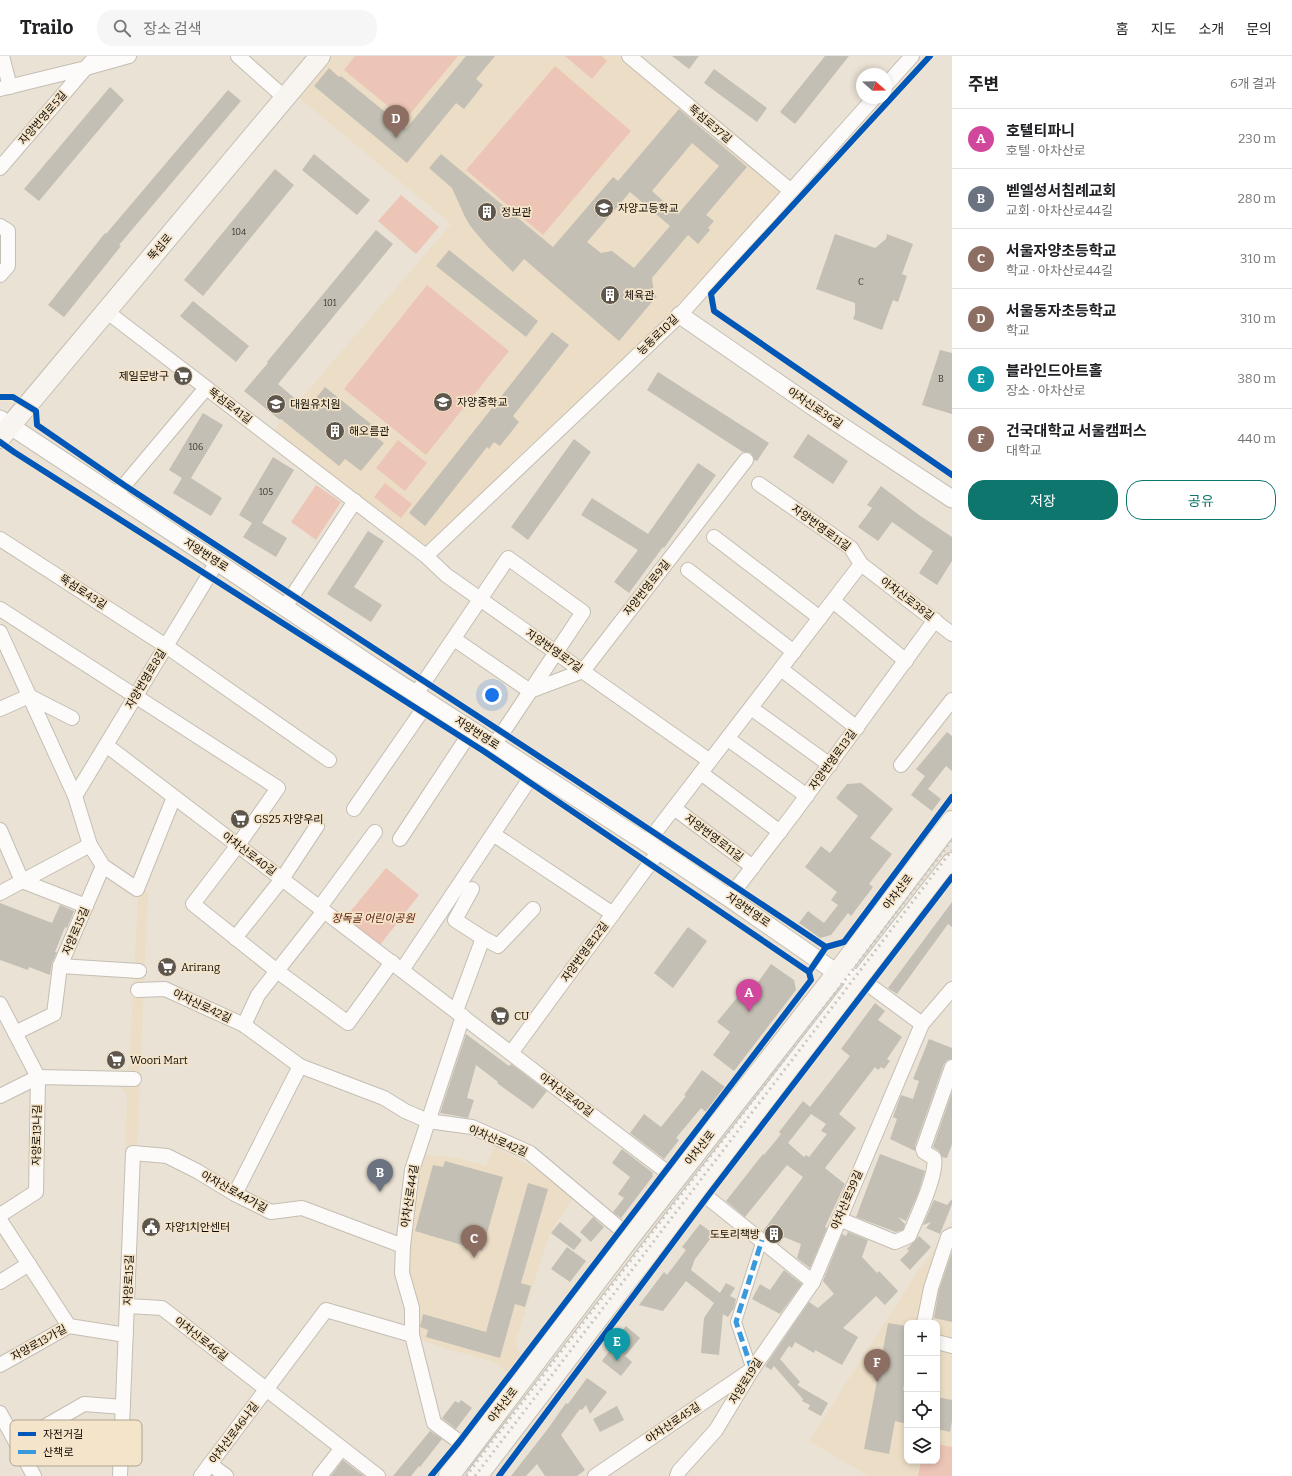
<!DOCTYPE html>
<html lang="ko">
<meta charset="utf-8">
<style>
body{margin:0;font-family:Bitter,"Noto Sans KR",serif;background:#f6f6f6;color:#202124}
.controls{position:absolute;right:12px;bottom:12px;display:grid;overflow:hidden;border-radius:8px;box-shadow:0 2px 6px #0003}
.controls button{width:36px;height:36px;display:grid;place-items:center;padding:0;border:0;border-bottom:1px solid #e0e0e0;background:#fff;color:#202124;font:20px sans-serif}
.compass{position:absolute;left:856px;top:12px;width:36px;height:36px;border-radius:50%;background:#fff;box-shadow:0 2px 6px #0003;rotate:110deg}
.you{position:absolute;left:492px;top:639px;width:14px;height:14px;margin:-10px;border:3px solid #fff;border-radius:50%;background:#1a73e8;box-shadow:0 0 0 6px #1a73e833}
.badge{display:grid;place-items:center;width:26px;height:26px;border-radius:50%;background:#0f766e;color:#fff;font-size:13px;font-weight:700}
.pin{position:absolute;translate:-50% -33px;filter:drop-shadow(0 1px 2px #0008)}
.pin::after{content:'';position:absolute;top:21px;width:14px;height:12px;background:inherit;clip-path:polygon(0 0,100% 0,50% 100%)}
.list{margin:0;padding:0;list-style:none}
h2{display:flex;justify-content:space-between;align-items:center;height:52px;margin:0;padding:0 16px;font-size:17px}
h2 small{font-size:13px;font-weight:400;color:#757577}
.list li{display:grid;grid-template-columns:26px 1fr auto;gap:12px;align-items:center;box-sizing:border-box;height:60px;padding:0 16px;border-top:1px solid #e0e0e0}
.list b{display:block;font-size:15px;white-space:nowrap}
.list p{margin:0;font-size:13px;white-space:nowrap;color:#757577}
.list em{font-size:13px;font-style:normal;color:#757577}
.actions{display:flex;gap:8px;padding:12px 16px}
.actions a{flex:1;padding:9px 0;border:1px solid #0f766e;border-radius:16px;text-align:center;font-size:14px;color:#0f766e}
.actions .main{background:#0f766e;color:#fff}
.icon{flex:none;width:22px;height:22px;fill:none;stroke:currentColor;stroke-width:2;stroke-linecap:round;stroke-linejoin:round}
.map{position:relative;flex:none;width:952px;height:1420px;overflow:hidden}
header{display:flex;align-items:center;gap:24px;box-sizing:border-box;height:56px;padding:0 20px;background:#fff;border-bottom:1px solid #e0e0e0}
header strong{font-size:19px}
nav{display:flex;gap:22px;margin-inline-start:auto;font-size:14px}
.search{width:280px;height:36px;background:#f6f6f6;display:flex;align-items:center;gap:10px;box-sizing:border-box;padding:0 14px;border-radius:16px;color:#757577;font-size:15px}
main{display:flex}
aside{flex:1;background:#fff}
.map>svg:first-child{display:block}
</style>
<header>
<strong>Trailo</strong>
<div class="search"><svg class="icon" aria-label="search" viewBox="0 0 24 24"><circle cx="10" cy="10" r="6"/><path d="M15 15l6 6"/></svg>장소 검색</div>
<nav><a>홈</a><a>지도</a><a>소개</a><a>문의</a></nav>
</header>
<main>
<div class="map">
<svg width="952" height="1420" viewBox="0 0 952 1420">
<rect width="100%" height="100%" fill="#eae2d4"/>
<g fill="#ecdec6" fill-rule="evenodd">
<polygon points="320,0 629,0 791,135 680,259 426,500 269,380 451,168 291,35"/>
<polygon points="136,825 148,835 137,1096 125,1096 127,1038 120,1030 45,1029 32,1031 0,1049 0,1035 25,1022 28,1014 46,1018 120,1018 129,1011 138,845"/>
<polygon points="494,1090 549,1120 573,1142 551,1175 539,1210 515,1288 521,1299 507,1316 494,1306 448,1293 421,1284 416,1243 406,1216 414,1131 422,1098 458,1102 486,1110"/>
<path d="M 952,1164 L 952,1420 L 869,1420 L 809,1385 L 918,1215 L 947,1177 ZM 907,1267 L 937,1267 L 937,1405 L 907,1405 Z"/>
</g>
<g fill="#edc5b6">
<polygon points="355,0 458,0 405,64 344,14"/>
<polygon points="565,0 602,0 607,5 592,23"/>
<polygon points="555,10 631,75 543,179 466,114"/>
<polygon points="401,139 439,171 416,198 378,165"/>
<polygon points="427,229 509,295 426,399 344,333"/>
<polygon points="398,384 427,407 405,435 376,412"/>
<polygon points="385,427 412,448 401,462 374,441"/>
<polygon points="316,429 341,446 316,484 291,466"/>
<polygon points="386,812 419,839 376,894 341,867"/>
<polygon points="937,1388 952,1391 952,1420 918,1420 921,1405 937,1405"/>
</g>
<g fill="#c3bfb4" fill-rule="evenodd">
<polygon points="466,0 495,0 476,23 483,29 464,53 456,47 407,107 314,30 329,12 339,21 341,20 406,73"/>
<polygon points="672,0 699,0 689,13"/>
<polygon points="825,0 849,0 795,68 780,56"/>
<polygon points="714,13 767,52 757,66 704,27"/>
<polygon points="110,31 124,44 39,145 24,133"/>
<polygon points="228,34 241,45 119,189 121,190 64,261 48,249 105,177 106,178"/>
<path d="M 679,53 L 747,111 L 706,159 L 714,165 L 708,172 L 710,174 L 698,188 L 688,179 L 652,222 L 654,238 L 657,240 L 619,285 L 524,203 L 513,216 L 487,190 L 471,171 L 465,161 L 452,132 L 429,112 L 441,98 L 553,191 L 613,121 L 618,125 ZM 692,87 L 719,110 L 678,158 L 652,135 ZM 630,136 L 670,170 L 634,212 L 612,195 L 601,197 L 587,186 Z"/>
<polygon points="314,98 370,144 357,159 302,114"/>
<polygon points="275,113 294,129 203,240 184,224"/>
<polygon points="376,174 393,188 278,328 307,353 325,331 376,372 372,378 384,387 361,415 345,403 339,410 281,363 280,364 244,335 268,307 267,306"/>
<polygon points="835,178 875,192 886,183 887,178 913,188 902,218 907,220 898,246 893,244 882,274 853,263 855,258 855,247 816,233"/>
<polygon points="449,194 538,265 526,281 436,210"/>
<polygon points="193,245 249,290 236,306 180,260"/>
<polygon points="552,276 569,289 513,360 519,366 500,390 494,386 489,393 487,391 425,470 409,457"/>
<polygon points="940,294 952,297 952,358 922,349"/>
<polygon points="658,316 769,387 757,405 754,404 751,397 743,396 647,334"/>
<polygon points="203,357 223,369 191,422 222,442 211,460 173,437 182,422 169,414"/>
<polygon points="808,378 848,405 833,428 793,401"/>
<polygon points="574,383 591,396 528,484 511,471"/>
<polygon points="273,401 294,414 262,467 287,482 276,501 243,481 252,467 239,459"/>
<polygon points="698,407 716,419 664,492 663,491 629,537 614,526 638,494 581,459 592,442 648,478"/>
<polygon points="881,430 919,459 952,481 952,505 937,529 919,517 933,495 892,466 878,485 858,471 872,452 867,449"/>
<polygon points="368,475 384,485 354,531 382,549 371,566 327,538"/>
<polygon points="947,676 952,680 952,715 946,710 928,733 941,743 932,755 911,739 925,720 916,713"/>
<polygon points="861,727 893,753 870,782 892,798 869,828 873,831 851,860 848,857 831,879 820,882 799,867 808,855 824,867 838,849 831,844 837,836 805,811 821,790 830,797 858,760 836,742 847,728"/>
<polygon points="952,846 952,871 948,868 897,938 888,932"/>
<polygon points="0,847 52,867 60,849 74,855 67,872 65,871 55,896 57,896 52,907 50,919 29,911 28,914 0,904"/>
<polygon points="688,871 707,885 673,932 654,917"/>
<polygon points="771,908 794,924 796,934 734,1015 713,999 730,976 717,966 740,938 746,943"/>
<path d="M 875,947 L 885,955 L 878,964 L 902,981 L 887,1003 L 890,1005 L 884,1013 L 881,1011 L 878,1014 L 875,1011 L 839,1058 L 856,1072 L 825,1112 L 845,1128 L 825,1171 L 827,1172 L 810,1212 L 797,1202 L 801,1188 L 784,1181 L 779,1188 L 763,1175 L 803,1121 L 787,1109 L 745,1161 L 726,1145 L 763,1098 L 764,1099 L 781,1078 L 779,1076 L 803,1045 L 810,1051 L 850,1000 L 841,993 ZM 811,1058 L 826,1068 L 821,1075 L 827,1078 L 809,1101 L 806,1099 L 804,1101 L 788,1087 Z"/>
<polygon points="466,978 509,1010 511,1008 547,1035 533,1053 497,1027 498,1026 476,1009 467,1042 474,1044 468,1062 440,1057"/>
<polygon points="929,983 952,992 952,1003 947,1004 944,1008 915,1090 915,1095 890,1083 897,1063 893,1061 901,1039 913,1043 919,1025 913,1023"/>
<polygon points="702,1014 725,1031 706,1056 701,1052 676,1082 679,1084 664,1103 630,1077 644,1058 661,1071 686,1040 684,1039"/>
<polygon points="952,1036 952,1088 947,1102 942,1101 939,1095 933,1091"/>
<polygon points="622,1093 653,1117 652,1119 653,1120 621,1162 613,1156 624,1142 618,1138 630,1121 612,1107"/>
<polygon points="880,1098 925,1115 918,1138 906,1165 898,1161 905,1168 903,1174 896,1176 856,1161"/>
<polygon points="445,1105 503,1121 482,1195 415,1175 433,1109 443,1111"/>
<polygon points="528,1127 548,1133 521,1227 531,1230 525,1251 515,1248 500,1302 426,1281 428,1274 420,1271 423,1258 486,1276"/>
<polygon points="952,1143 952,1148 940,1178 926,1172 931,1166 923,1169 934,1144 947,1149"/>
<polygon points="593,1161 604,1171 591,1186 580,1176"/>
<polygon points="560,1166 582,1184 574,1194 551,1177"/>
<polygon points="700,1168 714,1178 695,1203 691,1214 720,1237 726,1227 735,1232 730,1240 736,1243 734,1252 728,1261 723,1258 719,1299 701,1297 704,1262 714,1247 686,1225 663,1255 639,1249 664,1216 667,1219 686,1194 682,1191"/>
<polygon points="848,1176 868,1184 862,1201 877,1217 879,1215 898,1235 885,1249 876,1240 843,1272 858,1281 842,1309 815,1294 814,1297 795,1286 792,1292 789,1290 780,1303 800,1326 797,1329 828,1347 821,1360 808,1353 810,1349 802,1345 803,1343 774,1310 771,1314 765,1310 809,1246 818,1252 834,1238 823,1225 842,1178 846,1180"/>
<polygon points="919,1180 931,1191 910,1214 900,1204 909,1195 907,1193"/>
<polygon points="567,1191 586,1205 570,1226 551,1213"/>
<polygon points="952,1196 952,1266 934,1262 939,1234"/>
<polygon points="784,1214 802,1228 780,1258 752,1243 760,1228 770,1234"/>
<polygon points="888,1267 907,1270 907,1312 903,1334 907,1335 907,1368 895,1365 889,1398 864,1393"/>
<polygon points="626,1270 640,1282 625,1300 632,1306 621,1320 602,1305 615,1287 613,1286"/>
<polygon points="587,1322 607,1336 590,1358 586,1349 582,1354 580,1353 561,1379 585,1414 577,1420 545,1420 537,1408 526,1420 511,1420 547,1374 566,1347 568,1348"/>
<polygon points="937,1341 952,1344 952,1365 950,1376 937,1373"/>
<polygon points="461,1344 472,1352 456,1373 442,1362 455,1345 459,1347"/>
<polygon points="617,1350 624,1364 600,1376 593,1363"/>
<polygon points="430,1375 442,1383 420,1411 419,1410 411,1420 393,1420"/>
<polygon points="343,1404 364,1420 331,1420"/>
</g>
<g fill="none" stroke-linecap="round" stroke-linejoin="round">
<g stroke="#c4beb4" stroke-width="12">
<polyline id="pedestrian" points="752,1314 736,1266 762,1184"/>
</g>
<g stroke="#c4beb4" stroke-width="16">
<g id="minor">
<polyline points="2,0 10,31"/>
<polyline points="238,0 285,42"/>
<polyline points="629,0 791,135"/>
<polyline points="886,29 912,0"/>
<polyline points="0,33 86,12 129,0"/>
<polyline points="0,112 96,0"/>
<polyline points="0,170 8,175 8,210 0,219"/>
<polyline points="106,255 426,500 446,519 710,705"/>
<polyline points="759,428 851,492 861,508 952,578"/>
<polyline points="116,439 206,332"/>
<polyline points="714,481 820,562"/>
<polyline points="0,483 166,590 329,704"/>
<polyline points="426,500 680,259 874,42"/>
<polyline points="688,514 794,596"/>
<polyline points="833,545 906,605"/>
<polyline points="285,551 355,445"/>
<polyline points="0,553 278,732 238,789 193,848 277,915 348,967 392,906"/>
<polyline points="0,576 75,740 90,789 103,810 137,833 174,741"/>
<polyline points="454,583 530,635 583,615 746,404"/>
<polyline points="781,613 857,672"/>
<polyline points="416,638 508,502 583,556 495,688"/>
<polyline points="751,652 830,709"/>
<polyline points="0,653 29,640 72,662"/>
<polyline points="728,683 807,740"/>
<polyline points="106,689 676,1123"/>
<polyline points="901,709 952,644"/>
<polyline points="701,717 780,776"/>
<polyline points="75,740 217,506"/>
<polyline points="674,752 753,811"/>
<polyline points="354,753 428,646"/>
<polyline points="0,774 22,825 86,850"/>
<polyline points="493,778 613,858"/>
<polyline points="400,783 472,674"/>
<polyline points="647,787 861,508"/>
<polyline points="472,833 455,864 483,882 498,890 533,853"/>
<polyline points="0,837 90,789"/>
<polyline points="729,842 794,757 935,564"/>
<polyline points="320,851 375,776"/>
<polyline points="235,882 282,823 317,770"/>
<polyline points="60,910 139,915"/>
<polyline points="402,914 535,715"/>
<polyline points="861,923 922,968"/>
<polyline points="138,934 165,933 244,969 300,1010 384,1042 405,1055 428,1065 472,1071 530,1097 630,1181"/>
<polyline points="0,948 38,1021 36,1136 0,1159"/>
<polyline points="456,955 483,882"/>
<polyline points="463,960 412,1114 403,1190 402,1217 412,1252 412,1279 434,1367 469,1393"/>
<polyline points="244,969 258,939 324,855"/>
<polyline points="15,977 54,958 60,910 103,810"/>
<polyline points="511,997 659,795"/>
<polyline points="0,1040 38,1021 134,1023"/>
<polyline points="697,1133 813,1226"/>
<polyline points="235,1138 300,1010"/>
<path d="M 839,1163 L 895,1186 L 909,1180 C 916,1163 938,1118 934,1102 L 924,1096 L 923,1093 L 952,1011"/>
<polyline points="0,1164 69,1270"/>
<polyline points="0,1226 29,1208"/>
<polyline points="128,1250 162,1252 378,1420"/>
<polyline points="924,1267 931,1232 948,1181 952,1179"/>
<polyline points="937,1286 952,1290"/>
<polyline points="0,1309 69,1270 126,1279"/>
<polyline points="0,1357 34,1420"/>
<polyline points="16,1387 84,1348 123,1351"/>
<polyline points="210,1408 226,1420"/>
<polyline points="120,1420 133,1097 167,1100 197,1115 235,1138 271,1156 302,1152 403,1190"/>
<polyline points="201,1420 326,1254 412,1279"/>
<polyline points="320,1420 342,1392"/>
<polyline points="595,1420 748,1316"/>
<polyline points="677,1420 679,1415 716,1374 752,1314 813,1226 922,968 952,933"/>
</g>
</g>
<g stroke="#c4beb4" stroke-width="19">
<g id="tertiary">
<polyline points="680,259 825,359 952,443"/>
<polyline points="0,363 217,506 383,617 659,795 729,842 837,917 861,923"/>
</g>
</g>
<g stroke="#c4beb4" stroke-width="22">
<g id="secondary">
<polyline points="0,382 320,0"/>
<polyline points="449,1420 630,1181 837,917 952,765"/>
<polyline points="477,1420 697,1133 952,807"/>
</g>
</g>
<use href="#pedestrian" stroke="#fcfbf9" stroke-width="10"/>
<use href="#minor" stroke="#fcfbf9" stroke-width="14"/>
<use href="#tertiary" stroke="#fcfbf9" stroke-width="17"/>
<use href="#secondary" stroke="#f8f5f1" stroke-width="20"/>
<g stroke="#cac7c3" stroke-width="3" stroke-dasharray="2 4" stroke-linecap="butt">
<polyline points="466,1420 952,784"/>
<polyline points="475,1420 952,794"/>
</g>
<polyline stroke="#3a99dd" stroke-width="5" stroke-dasharray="10 5" stroke-linecap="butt" points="752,1314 736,1266 762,1184"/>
<g stroke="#f4e4ca" stroke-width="8">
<g id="cycleway">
<polyline points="930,0 711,238 714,255 952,419"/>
<polyline points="0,341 13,341 36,355 37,369 124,429 572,722 826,891"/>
<polyline points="0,386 14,396 485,696 809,916 811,924 459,1386 431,1420"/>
<polyline points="809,916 826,891 844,886 952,741"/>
<polyline points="499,1420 707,1141 952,821"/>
</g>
</g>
<use href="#cycleway" stroke="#0057b8" stroke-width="6"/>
</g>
<defs>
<g id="school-disc" transform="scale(1)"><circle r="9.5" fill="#5c564d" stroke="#f4e4ca"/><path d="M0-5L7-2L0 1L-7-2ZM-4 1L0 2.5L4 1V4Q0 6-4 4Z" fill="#fff"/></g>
<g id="building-disc" transform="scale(1)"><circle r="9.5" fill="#5c564d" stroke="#f4e4ca"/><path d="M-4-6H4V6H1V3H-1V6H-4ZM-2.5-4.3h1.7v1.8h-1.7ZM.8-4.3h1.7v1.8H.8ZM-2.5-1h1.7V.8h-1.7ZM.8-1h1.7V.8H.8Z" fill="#fff"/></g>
<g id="supermarket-disc" transform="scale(1)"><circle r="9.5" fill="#5c564d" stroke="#f4e4ca"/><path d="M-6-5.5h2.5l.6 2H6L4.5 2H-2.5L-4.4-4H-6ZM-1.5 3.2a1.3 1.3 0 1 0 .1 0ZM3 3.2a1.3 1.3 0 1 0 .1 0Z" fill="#fff"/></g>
<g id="civic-disc" transform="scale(1)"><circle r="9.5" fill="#5c564d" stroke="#f4e4ca"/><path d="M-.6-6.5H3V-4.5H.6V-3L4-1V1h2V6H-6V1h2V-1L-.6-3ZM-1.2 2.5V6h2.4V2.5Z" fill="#fff"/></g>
</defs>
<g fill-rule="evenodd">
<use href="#school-disc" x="604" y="152"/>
<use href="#building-disc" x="487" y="156"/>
<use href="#building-disc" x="610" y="239"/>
<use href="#supermarket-disc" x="183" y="320"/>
<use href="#school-disc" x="443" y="346"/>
<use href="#school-disc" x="276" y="348"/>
<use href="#building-disc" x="335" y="375"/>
<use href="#supermarket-disc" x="240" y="763"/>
<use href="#supermarket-disc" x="167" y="911"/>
<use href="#supermarket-disc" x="500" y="960"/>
<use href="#supermarket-disc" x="116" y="1004"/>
<use href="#civic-disc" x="151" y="1171"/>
<use href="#building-disc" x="774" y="1178"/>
</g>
<g text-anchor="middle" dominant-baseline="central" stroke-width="3.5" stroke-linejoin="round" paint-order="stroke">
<g font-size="9" fill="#3d3830">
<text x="239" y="176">104</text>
<text x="861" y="226">C</text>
<text x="330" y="247">101</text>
<text x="941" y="323">B</text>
<text x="196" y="391">106</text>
<text x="266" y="436">105</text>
</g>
<g font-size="11" fill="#100b04" stroke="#f4e4ca">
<text transform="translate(43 62) rotate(-49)">자양번영로5길</text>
<text transform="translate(710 68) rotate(40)">뚝섬로37길</text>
<text transform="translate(160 191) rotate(-50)">뚝섬로</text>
<text transform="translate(658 279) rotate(-44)">능동로10길</text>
<text transform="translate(230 350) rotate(37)">뚝섬로41길</text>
<text transform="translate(815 352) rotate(34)">아차산로36길</text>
<text transform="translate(821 472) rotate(36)">자양번영로11길</text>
<text transform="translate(206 499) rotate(33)">자양번영로</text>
<text transform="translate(647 532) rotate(-52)">자양번영로9길</text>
<text transform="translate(83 536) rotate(33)">뚝섬로43길</text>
<text transform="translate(907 543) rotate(37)">아차산로38길</text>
<text transform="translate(554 595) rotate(35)">자양번영로7길</text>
<text transform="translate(146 623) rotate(-59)">자양번영로8길</text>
<text transform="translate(477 677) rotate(33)">자양번영로</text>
<text transform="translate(833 704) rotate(-54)">자양번영로13길</text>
<text transform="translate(714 782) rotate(37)">자양번영로11길</text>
<text transform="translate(249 798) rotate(37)">아차산로40길</text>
<text transform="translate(898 836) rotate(-53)">아차산로</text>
<text transform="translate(748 854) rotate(35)">자양번영로</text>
<text transform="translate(76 875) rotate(-67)">자양로15길</text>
<text transform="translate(585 896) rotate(-54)">자양번영로12길</text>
<text transform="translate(202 950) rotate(25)">아차산로42길</text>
<text transform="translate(566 1039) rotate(37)">아차산로40길</text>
<text transform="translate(37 1079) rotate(-89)">자양로13나길</text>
<text transform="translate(498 1085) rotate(23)">아차산로42길</text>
<text transform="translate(700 1092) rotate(-52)">아차산로</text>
<text transform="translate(234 1136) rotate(29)">아차산로44가길</text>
<text transform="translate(410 1140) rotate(-81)">아차산로44길</text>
<text transform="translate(847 1144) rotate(-67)">아차산로39길</text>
<text transform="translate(129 1224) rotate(-88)">자양로15길</text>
<text transform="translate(201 1283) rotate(38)">아차산로46길</text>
<text transform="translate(39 1287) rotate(-29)">자양로13가길</text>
<text transform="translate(746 1325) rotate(-58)">자양로19길</text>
<text transform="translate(503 1349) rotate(-53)">아차산로</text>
<text transform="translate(673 1367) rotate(-34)">아차산로45길</text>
<text transform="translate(234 1377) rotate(-53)">아차산로46나길</text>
</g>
<g font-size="11" fill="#100b04" stroke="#f4e4ca" text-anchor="start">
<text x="618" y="152">자양고등학교</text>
<text x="501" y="156">정보관</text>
<text x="624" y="239">체육관</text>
<text x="169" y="320" text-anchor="end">제일문방구</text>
<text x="457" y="346">자양중학교</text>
<text x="290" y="348">대원유치원</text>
<text x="349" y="375">해오름관</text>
<text x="254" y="763">GS25 자양우리</text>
<text x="181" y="911">Arirang</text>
<text x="514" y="960">CU</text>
<text x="130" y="1004">Woori Mart</text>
<text x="165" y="1171">자양1치안센터</text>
<text x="760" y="1178" text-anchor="end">도토리책방</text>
</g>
<g font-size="11" font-style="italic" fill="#571608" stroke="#f4e4ca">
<text x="373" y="862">장독골 어린이공원</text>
</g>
</g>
<rect x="10" y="1364" width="132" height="46" rx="6" fill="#f4e4ca" stroke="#b0a38f" stroke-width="1"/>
<rect x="18" y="1376" width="18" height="4" fill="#0057b8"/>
<rect x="18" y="1394" width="18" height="4" fill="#3a99dd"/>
<g font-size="11" fill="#100b04">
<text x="43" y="1382">자전거길</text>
<text x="43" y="1400">산책로</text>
</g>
</svg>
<div class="controls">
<button>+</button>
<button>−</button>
<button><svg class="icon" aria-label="locate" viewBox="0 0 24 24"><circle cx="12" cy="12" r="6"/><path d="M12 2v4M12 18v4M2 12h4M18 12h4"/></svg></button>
<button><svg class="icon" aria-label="layers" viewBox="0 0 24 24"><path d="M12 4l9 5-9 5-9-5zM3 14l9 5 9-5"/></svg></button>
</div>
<svg class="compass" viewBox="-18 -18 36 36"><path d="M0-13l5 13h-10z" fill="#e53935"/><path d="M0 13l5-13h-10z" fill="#757577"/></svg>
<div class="you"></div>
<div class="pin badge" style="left:749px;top:956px;background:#d1479c">A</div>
<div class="pin badge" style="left:380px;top:1136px;background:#6b7280">B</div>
<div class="pin badge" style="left:474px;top:1202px;background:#8d6e63">C</div>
<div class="pin badge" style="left:396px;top:82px;background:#8d6e63">D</div>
<div class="pin badge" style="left:617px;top:1305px;background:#0f9aa8">E</div>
<div class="pin badge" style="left:877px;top:1326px;background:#8d6e63">F</div>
</div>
<aside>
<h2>주변<small>6개 결과</small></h2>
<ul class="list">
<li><span class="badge" style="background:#d1479c">A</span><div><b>호텔티파니</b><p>호텔 · 아차산로</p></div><em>230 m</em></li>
<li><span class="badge" style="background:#6b7280">B</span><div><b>벧엘성서침례교회</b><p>교회 · 아차산로44길</p></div><em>280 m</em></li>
<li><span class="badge" style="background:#8d6e63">C</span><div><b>서울자양초등학교</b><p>학교 · 아차산로44길</p></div><em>310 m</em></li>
<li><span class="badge" style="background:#8d6e63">D</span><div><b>서울동자초등학교</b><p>학교</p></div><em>310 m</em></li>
<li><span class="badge" style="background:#0f9aa8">E</span><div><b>블라인드아트홀</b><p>장소 · 아차산로</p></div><em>380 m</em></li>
<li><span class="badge" style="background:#8d6e63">F</span><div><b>건국대학교 서울캠퍼스</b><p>대학교</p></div><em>440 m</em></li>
</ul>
<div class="actions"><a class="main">저장</a><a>공유</a></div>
</aside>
</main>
